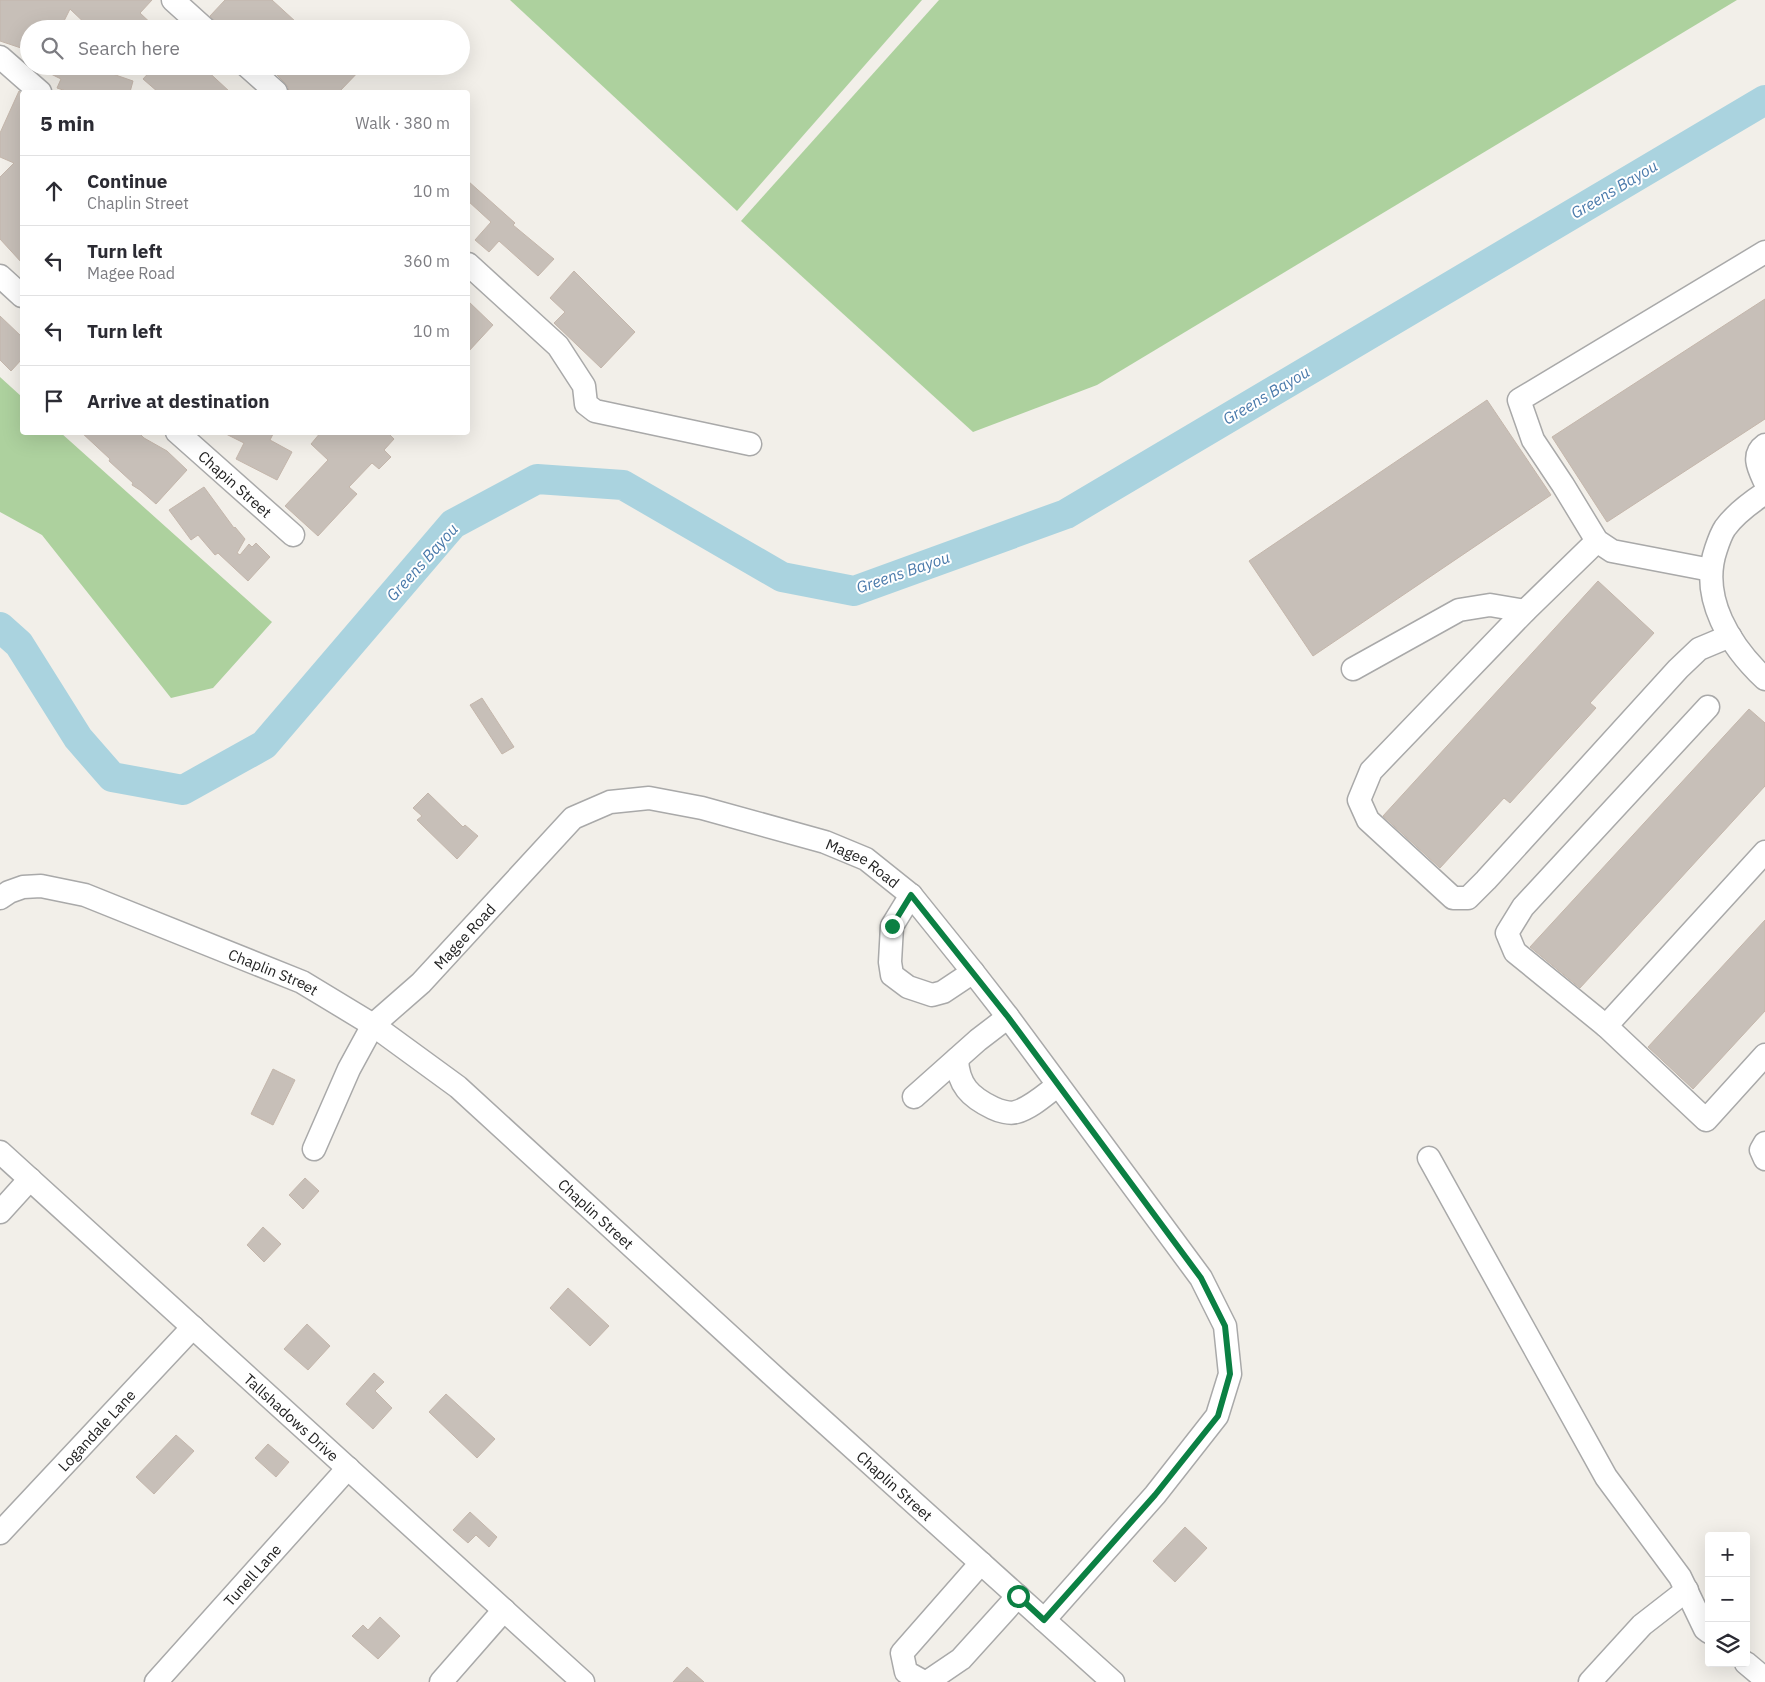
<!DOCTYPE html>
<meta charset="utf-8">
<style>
body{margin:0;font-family:"IBM Plex Sans",sans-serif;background:#f2f2f3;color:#2b2b33}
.controls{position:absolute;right:15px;bottom:15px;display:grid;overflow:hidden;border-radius:5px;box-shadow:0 5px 20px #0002}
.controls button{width:45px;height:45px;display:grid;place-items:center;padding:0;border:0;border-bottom:1px solid #e1e1e2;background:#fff;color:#2b2b33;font:25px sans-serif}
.stop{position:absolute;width:15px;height:15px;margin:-11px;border:4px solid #0b8043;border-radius:50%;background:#fff}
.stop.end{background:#0b8043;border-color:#fff;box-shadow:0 1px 5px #0008}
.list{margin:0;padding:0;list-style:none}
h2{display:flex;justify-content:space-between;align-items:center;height:65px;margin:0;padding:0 20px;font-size:21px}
h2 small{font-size:16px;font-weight:400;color:#7c7c81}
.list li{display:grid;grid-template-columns:32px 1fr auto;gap:15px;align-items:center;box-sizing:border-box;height:70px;padding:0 20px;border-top:1px solid #e1e1e2}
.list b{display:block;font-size:19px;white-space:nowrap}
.list p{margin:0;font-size:16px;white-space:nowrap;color:#7c7c81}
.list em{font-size:16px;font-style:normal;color:#7c7c81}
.icon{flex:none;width:28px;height:28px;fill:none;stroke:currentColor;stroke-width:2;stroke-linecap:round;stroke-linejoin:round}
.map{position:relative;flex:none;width:1765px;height:1682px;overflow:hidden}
.search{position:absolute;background:#fff;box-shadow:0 5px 20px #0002;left:20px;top:20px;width:450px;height:55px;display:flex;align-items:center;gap:12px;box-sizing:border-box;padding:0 18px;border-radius:28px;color:#7c7c81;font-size:19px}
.panel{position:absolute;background:#fff;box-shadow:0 5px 20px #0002;left:20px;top:90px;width:450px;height:345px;border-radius:5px}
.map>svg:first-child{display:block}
</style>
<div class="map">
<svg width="1765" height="1682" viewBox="0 0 1765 1682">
<rect width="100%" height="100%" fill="#f2efe9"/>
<g fill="#add19e">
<polygon points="510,0 922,0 737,211"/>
<polygon points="939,0 1737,0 1097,385 973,432 741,221"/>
<polygon points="0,377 22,397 22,432 61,433 272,622 213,688 171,698 42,535 0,512"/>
</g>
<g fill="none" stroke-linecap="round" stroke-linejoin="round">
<polyline stroke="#aad3df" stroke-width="30" points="0,627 19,644 78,738 112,777 183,790 264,745 453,524 537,479 623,485 782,577 854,591 1066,514 1765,100"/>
</g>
<g fill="#c7bfb8" stroke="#c4b6ab">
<polygon points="0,0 152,0 140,13 157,29 91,29 70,9 60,29 28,29 21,48 0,41"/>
<polygon points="225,0 272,0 296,22 290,29 218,29 217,25 210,16"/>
<polygon points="35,66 106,66 104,71 133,81 130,92 69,92 57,88 61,79"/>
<polygon points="155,66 202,66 230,92 158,92 143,79"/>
<polygon points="277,66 364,66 339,92 289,92 288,87 285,83 273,71"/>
<polygon points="19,91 22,94 22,263 0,239 0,177 14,163 0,157 0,133"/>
<polygon points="468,181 515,223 513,225 554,259 538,276 499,241 489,252 475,240 491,222 468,201"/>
<polygon points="574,271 635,332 601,368 554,323 565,312 550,298"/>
<polygon points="1765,299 1765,419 1607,522 1552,437"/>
<polygon points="468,301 493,325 468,352"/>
<polygon points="0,316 22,337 22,359 11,371 0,360"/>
<polygon points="1487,400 1551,495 1313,656 1249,561"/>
<polygon points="81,432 138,432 144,438 167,451 187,470 156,504 140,490 132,485 133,483 109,461 110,459"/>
<polygon points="222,432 274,432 270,440 292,452 277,480 236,459 244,443"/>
<polygon points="321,432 387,432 394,439 384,450 391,457 379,469 372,463 349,487 357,494 318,536 285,506 328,460 311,444"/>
<polygon points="204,487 234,528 235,527 245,539 237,553 240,555 249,544 252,547 256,543 270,557 248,581 218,553 215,555 198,535 191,540 169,510"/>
<polygon points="1598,581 1654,633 1590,703 1596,708 1510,803 1504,798 1440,868 1383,816"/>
<polygon points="482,698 514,747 502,754 470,705"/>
<polygon points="1749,709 1765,723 1765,786 1580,988 1530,947"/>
<polygon points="428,793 463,827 465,825 478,836 457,859 417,820 422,816 413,808"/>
<polygon points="1765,920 1765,1011 1693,1089 1648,1047"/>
<polygon points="273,1069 295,1080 273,1125 251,1114"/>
<polygon points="305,1178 319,1191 303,1209 289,1195"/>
<polygon points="263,1227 281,1244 264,1262 247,1245"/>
<polygon points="568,1288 609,1326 590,1346 550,1308"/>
<polygon points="307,1324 330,1346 308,1370 284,1349"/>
<polygon points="374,1373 384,1382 375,1391 392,1408 373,1429 346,1404"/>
<polygon points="446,1394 495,1439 477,1458 429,1412"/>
<polygon points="176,1435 194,1451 154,1494 136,1477"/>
<polygon points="268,1444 289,1462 276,1477 255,1458"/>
<polygon points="470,1512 497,1537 489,1547 476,1535 468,1543 453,1530"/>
<polygon points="1185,1527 1207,1548 1175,1582 1153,1561"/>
<polygon points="380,1617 400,1636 378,1659 352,1636 363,1625 368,1630"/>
<polygon points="687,1667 704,1682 673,1682"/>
</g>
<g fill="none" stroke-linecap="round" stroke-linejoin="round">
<g stroke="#a9a9a9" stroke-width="25">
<g id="minor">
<polyline points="173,0 205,29"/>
<polyline points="0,57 40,92"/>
<polyline points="247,66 276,92"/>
<polyline points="468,264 558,346 584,386 586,404 595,411 750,444"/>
<polyline points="0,276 22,296"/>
<path id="s1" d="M 177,432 L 293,535"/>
<path d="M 1765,445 C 1751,455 1759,469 1765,482"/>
<path d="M 1765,493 C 1750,503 1735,514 1725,528 C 1721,534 1718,543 1716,549 C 1699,598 1731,647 1765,679"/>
<polyline points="1597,541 1525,611 1371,771 1359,800 1368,820 1453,898 1468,898 1486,880 1678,669 1699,649 1730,636"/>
<polyline points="1711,570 1612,551 1597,541 1563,485 1533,440 1519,400 1765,252"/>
<polyline points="1353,669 1459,610 1490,605 1525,611"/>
<polyline points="1765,852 1606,1026 1706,1120 1765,1055"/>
<polyline points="911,895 892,926 890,962 892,975 908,987 932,995 943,992 973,972"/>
<path id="s2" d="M 0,898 L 9,892 L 23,887 L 41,886 L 85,895 L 302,982 L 373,1025 L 458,1087 L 781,1383 L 1113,1682"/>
<polyline points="1606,1026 1515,952 1507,933 1523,907 1708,707"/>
<path d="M 957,1059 C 958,1085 970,1097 993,1108 C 999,1111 1010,1114 1016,1112 C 1031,1108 1046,1094 1058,1085"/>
<polyline points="914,1097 978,1040 1008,1017"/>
<polyline points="1765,1143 1761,1150 1765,1159"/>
<path id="s3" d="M 314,1149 L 349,1069 L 373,1025 L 421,983 L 573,818 L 610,802 L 649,798 L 702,808 L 825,842 L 866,859 L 911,895 L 973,972 L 1008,1017 L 1201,1278 L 1225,1326 L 1230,1374 L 1217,1416 L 1155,1495 L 1044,1620"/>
<path id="s4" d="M 0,1152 L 583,1682"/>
<polyline points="1429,1158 1606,1477 1680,1577 1705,1629 1709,1632"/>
<polyline points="0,1212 30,1179"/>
<path id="s5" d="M 0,1533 L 193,1327"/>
<polyline points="1746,1663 1765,1679"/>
<path id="s6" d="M 156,1682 L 348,1468"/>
<polyline points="441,1682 504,1610"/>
<polyline points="924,1682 906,1672 902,1653 981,1563"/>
<polyline points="927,1682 961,1659 1018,1596"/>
<polyline points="1590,1682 1642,1625 1687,1590"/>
</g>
</g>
<use href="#minor" stroke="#fff" stroke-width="22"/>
</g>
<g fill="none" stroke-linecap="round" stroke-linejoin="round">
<polyline stroke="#0b8043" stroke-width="6" points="892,926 911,895 1008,1017 1201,1278 1225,1326 1230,1374 1218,1416 1155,1495 1044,1620 1018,1596"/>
</g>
<g text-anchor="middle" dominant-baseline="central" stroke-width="4" stroke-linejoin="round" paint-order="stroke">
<g font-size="15" fill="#222" stroke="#fff">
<text stroke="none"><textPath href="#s1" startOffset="78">Chapin Street</textPath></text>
<text stroke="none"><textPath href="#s3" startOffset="730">Magee Road</textPath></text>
<text stroke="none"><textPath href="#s3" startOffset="265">Magee Road</textPath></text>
<text stroke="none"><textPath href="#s2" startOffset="292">Chaplin Street</textPath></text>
<text stroke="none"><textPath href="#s2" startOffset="698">Chaplin Street</textPath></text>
<text stroke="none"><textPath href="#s4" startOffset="394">Tallshadows Drive</textPath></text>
<text stroke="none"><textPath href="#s5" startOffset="141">Logandale Lane</textPath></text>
<text stroke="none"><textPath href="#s2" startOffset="1102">Chaplin Street</textPath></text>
<text stroke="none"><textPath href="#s6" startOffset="144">Tunell Lane</textPath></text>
</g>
<g font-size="16" font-style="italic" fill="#4a7aab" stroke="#fff">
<text transform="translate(1614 189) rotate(-31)">Greens Bayou</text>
<text transform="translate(1266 395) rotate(-31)">Greens Bayou</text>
<text transform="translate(422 562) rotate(-48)">Greens Bayou</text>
<text transform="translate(903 572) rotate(-19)">Greens Bayou</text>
</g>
</g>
</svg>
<div class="controls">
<button>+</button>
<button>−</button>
<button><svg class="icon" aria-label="layers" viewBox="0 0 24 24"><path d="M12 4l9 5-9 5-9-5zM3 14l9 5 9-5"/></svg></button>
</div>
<div class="stop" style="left:1018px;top:1596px"></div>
<div class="stop end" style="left:892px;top:926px"></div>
<div class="search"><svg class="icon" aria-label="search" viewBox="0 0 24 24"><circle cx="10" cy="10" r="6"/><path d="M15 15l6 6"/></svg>Search here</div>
<section class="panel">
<h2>5 min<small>Walk · 380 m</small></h2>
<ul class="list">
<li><svg class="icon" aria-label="ahead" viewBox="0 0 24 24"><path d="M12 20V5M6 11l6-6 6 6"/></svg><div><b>Continue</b><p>Chaplin Street</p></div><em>10 m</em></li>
<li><svg class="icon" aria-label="left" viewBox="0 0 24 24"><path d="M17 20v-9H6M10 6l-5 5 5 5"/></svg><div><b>Turn left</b><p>Magee Road</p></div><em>360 m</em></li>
<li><svg class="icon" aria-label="left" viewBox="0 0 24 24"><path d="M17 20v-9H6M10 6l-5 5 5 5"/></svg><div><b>Turn left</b></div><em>10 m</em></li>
<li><svg class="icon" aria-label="arrive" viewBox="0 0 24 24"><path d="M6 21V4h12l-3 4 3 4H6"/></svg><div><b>Arrive at destination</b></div></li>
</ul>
</section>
</div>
